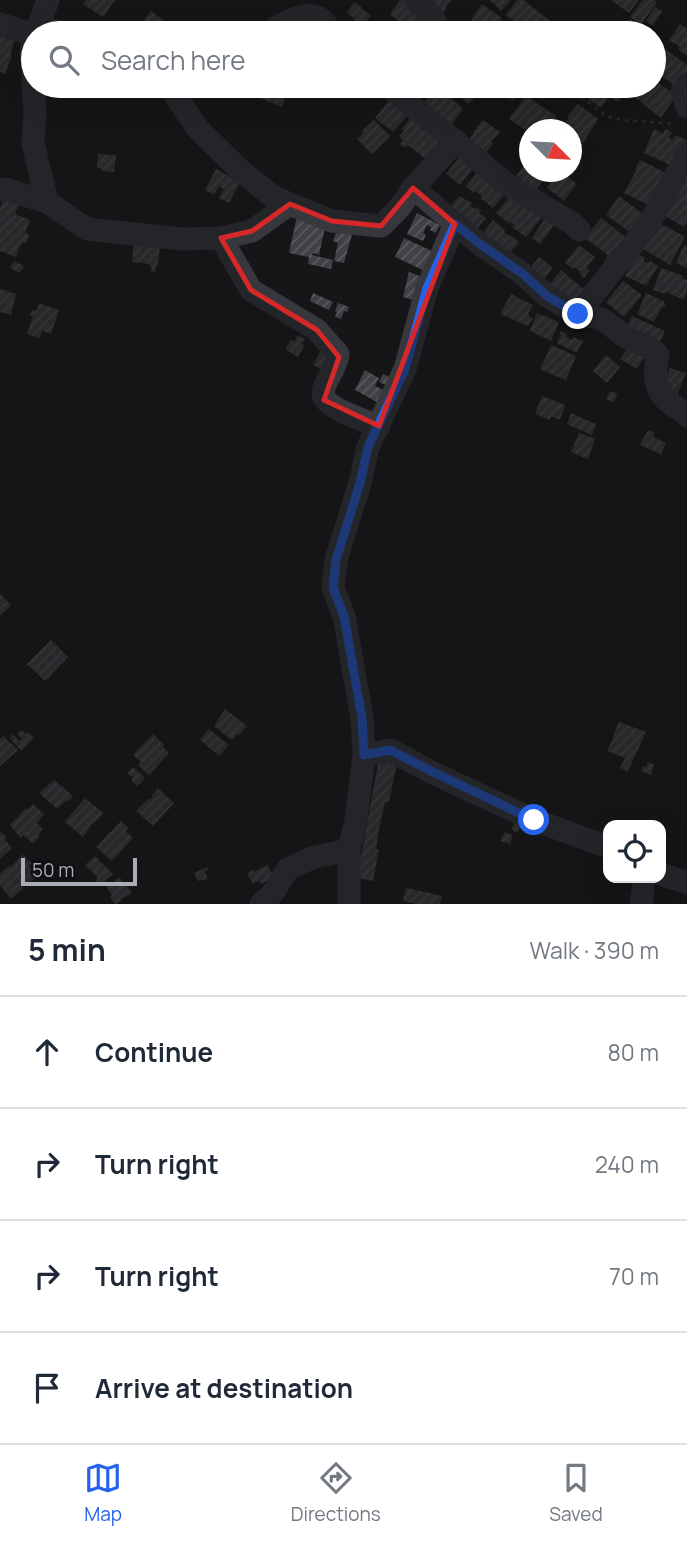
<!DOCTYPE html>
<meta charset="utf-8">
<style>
body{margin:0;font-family:Manrope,sans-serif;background:#f2f2f3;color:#1f2937}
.controls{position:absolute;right:21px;bottom:21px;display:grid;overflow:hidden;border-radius:14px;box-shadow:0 7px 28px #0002}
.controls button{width:63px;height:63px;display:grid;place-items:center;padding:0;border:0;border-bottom:2px solid #e0e1e3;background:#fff;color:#1f2937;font:35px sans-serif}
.compass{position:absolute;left:519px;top:119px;width:63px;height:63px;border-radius:50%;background:#fff;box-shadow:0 7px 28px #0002;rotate:114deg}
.scale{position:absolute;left:21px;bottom:18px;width:116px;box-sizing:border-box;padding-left:7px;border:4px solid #a8adb8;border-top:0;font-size:19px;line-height:24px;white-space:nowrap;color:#a8adb8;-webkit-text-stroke:5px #111113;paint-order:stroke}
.stop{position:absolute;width:21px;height:21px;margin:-16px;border:5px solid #2563eb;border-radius:50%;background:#fff}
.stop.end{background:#2563eb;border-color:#fff;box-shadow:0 2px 7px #0008}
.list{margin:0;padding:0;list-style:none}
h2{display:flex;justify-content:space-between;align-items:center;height:91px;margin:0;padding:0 28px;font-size:30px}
h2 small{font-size:23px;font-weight:400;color:#747a83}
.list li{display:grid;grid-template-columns:46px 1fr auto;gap:21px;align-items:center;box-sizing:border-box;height:112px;padding:0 28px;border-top:2px solid #e0e1e3}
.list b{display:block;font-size:26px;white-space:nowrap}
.list em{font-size:23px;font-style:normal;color:#747a83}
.icon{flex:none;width:38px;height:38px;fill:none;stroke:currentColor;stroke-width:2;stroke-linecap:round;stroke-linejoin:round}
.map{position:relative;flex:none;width:687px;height:904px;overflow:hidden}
.search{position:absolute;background:#fff;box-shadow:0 7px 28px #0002;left:21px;right:21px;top:21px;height:77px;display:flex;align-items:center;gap:18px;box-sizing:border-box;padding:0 24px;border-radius:38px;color:#747a83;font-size:26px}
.sheet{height:539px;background:#fff}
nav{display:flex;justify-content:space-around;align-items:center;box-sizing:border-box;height:98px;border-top:2px solid #e0e1e3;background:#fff;font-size:19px;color:#747a83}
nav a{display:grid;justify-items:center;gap:4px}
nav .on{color:#2563eb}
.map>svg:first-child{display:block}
</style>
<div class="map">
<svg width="687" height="904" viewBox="0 0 687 904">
<defs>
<pattern id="building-hatch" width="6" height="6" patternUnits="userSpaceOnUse" patternTransform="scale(1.75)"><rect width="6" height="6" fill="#404145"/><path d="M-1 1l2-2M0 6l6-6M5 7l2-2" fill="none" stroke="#595a5e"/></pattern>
</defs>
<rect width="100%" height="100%" fill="#161618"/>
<g fill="url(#building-hatch)">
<polygon points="86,0 115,0 103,17 83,4"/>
<polygon points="400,0 408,0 424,13 418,33 412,33 404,26 405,24 403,26 390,14"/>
<polygon points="421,0 451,0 446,6 447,8 439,17"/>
<polygon points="490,0 511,0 501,11"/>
<polygon points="517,0 523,0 558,27 554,33 534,33 528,29 527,31 506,15"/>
<polygon points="611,0 639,0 629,13"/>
<polygon points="643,0 654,0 657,2 641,25 630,17"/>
<polygon points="355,2 371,16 361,27 347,12"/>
<polygon points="482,4 502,18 492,33 465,33 472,21 471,20"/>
<polygon points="655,7 662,11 653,26 646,21"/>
<polygon points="151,11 177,30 175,33 135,33"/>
<polygon points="630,19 646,31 644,33 619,33"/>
<polygon points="680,24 687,29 687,56 678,50 680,47 669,40"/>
<polygon points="585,27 588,30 590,28 596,33 583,33 581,32"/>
<polygon points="0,32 9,39 15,41 10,55 12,55 5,74 0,72"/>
<polygon points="654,36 663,42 654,55"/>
<polygon points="664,48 687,65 687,77 679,88 655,72 657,69 654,67 654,62"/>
<polygon points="654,81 677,95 661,118 632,95 638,86 654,86"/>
<polygon points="206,86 224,86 214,95"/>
<polygon points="236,86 271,86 287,92 282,107 235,88"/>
<polygon points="342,86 370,86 360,97 354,91 353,93 350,92"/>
<polygon points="399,86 428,86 425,89 423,88 419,94 421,95 416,100"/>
<polygon points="437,86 463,109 450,126 422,105"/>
<polygon points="450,86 484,86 469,104 457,94 459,93"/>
<polygon points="503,86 521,86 513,100 500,93"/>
<polygon points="582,86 615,86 616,87 601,108 578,91"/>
<polygon points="616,90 623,95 618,102 611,97"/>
<polygon points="526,96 556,116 546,130 530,130 530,133 509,119"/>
<polygon points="392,97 410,112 393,132 375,118"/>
<polygon points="578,104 598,119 583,143 580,141 572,152 572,130 563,130 565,126 563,125 569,117 568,116"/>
<polygon points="413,114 444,138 427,160 408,145 405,148 400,144 403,141 399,137 404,131 402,129"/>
<polygon points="374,120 390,136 372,154 357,139 364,133 362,131"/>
<polygon points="483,120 500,132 491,141 493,144 483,156 466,143 474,133 473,132"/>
<polygon points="654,129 663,134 665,129 672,132 669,138 672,140 675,135 687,140 675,167 644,153"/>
<polygon points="98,154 116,155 114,172 103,171 101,168 97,168"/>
<polygon points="461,155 475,166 460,185 446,174"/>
<polygon points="530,158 530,172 550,172 533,193 514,178"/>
<polygon points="640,160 666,173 651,206 624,193 636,171 635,170"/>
<polygon points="216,169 240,182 229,203 219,198 224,189 219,186 214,195 205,190"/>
<polygon points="480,169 506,193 493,208 480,198 482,196 476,191 474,193 466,186"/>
<polygon points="559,173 566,179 567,176 577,184 564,201 547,188"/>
<polygon points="687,178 687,222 684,227 658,212"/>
<polygon points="5,195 20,201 15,214 30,220 25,233 29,235 29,237 26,243 21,243 16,257 0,251 0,208"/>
<polygon points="511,195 542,217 526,237 512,227 514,225 511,222 509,224 496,213"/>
<polygon points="459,196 472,203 470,205 475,209 476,207 481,211 479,213 486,218 474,232 447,211"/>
<polygon points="619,196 648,218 635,236 606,215"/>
<polygon points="417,213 440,225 436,233 430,230 431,227 427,225 423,233 426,235 423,241 407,234"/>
<polygon points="297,216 326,223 319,255 313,253 312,255 333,260 331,269 308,264 309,257 289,253"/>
<polygon points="545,218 554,225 540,244 532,238"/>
<polygon points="601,218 632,242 609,262 605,260 608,255 585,238"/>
<polygon points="493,220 505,230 504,232 509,236 510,235 519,242 506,258 480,237"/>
<polygon points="655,222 665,227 666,226 685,237 670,265 643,249"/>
<polygon points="341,228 353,231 344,263 334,261 338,243 333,241 336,233 340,234"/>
<polygon points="404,238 434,252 425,271 395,257"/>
<polygon points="134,241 160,244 158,265 157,264 155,272 151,272 152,267 149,267 150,264 132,262"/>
<polygon points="579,245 595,257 586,268 590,270 584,278 579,274 581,272 574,267 573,269 565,263"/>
<polygon points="684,245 687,246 687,268 676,263"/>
<polygon points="638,254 645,258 643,261 648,263 650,261 658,266 646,286 625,276"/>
<polygon points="539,257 553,268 541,283 528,271"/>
<polygon points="14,261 24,266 20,273 10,268"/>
<polygon points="661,268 683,276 682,278 687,280 687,291 684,300 666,292 665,294 653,290"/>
<polygon points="561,270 587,292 574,308 548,287"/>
<polygon points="409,272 422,277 416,301 403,297"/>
<polygon points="623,281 642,295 624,317 606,302"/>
<polygon points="0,289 16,294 11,315 0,312"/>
<polygon points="313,293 333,302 329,310 310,301"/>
<polygon points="646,293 665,302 664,304 666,305 664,308 662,307 654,322 637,314"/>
<polygon points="511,294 533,305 528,314 530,315 529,317 533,318 528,326 500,314"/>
<polygon points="39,303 59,310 51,334 42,331 40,338 27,334 33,316 30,315 32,310 36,311"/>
<polygon points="338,303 349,307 347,312 344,311 341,319 335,317 337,312 335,311"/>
<polygon points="537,313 559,322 551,341 530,331"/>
<polygon points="632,316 665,331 656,349 625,332"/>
<polygon points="561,331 567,334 566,337 572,340 573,337 583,341 577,353 557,343 561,335 559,334"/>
<polygon points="298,335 305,339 302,344 304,346 298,357 285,349 291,340 295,341"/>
<polygon points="551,345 576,356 566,380 540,369"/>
<polygon points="322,348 334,354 325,371 313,365"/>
<polygon points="628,348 648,351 637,369 620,359"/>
<polygon points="606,355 620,367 607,383 593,371"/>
<polygon points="670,368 686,373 677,395 661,388"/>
<polygon points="365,370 379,378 375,386 383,390 377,402 355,390"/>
<polygon points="383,374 390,377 386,385 379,382"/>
<polygon points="610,391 618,394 613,403 606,399"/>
<polygon points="542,396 565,405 560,420 551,416 550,420 535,414"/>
<polygon points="571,413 596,424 592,435 567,424"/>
<polygon points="648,430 655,433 653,437 666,443 661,454 640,445"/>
<polygon points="579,433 595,439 588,459 571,452"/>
<polygon points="0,594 11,605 0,616"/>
<polygon points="51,640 68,657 45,681 27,664"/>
<polygon points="225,709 247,726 239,735 237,734 232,740 214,726"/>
<polygon points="619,722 646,732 628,771 620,768 625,758 607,751 614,737 613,736"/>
<polygon points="209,729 229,745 219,756 200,740"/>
<polygon points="21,730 26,734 28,732 34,738 21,751 10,738 13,734 19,741 22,738 17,734"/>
<polygon points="153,734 164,745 163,747 169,753 149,775 138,765 141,762 133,755"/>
<polygon points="3,736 18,750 0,766 0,739"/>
<polygon points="379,759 397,762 389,802 385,802 378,834 376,849 379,850 373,881 357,878"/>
<polygon points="648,762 654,764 651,775 641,771 643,766 646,767"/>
<polygon points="133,767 145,778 137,786 131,780 133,778 127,773"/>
<polygon points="54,780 73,796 68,802 66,800 57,809 39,793"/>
<polygon points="158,788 174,803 153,826 136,811 148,799 150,800 153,797 152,795"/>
<polygon points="85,798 103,813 95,823 94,821 83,837 65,822"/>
<polygon points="33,804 44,814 37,823 43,829 38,834 40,836 33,844 24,835 21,838 10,825 26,808 28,810"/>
<polygon points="121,821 128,828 126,831 133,838 112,861 96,847"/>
<polygon points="515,823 521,827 517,833 511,829"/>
<polygon points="0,831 7,838 5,840 12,848 0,859"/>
<polygon points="505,832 513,836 510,844 500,841"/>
<polygon points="22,855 24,855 30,862 31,861 41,874 22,887 23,889 11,899 0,885 0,874 9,866 10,868"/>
<polygon points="95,856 113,874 100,885 95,881 98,878 85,865"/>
<polygon points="267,865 274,877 261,884 259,881 253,884 247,874 253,870 254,872"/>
<polygon points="208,867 209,869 205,872 208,879 198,881 194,873"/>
<polygon points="120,878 132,893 121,899 122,901 115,904 110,897 112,896 107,887"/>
<polygon points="406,888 442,896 440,904 416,904 403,901"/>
</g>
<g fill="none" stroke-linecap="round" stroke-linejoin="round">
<polyline stroke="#3d3f44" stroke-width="2.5" stroke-dasharray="3.5 5" stroke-linecap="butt" points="568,86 606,116 622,120 676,124"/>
<g stroke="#37383d" stroke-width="23">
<polyline points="416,0 435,20 423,33"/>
<polyline points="0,24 33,35"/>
<polyline points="39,27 64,33"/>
<polyline points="36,33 48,0"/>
<path d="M 268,33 C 282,24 311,5 325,23 C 328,26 329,30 331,33"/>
<polyline points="33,43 31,50 35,112 33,143 47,202"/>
<polyline points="687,84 682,91 687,107"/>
<polyline points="169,86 198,129 241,171 272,196 290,204"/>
<polyline points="388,86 508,185 572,223 579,230"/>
<polyline points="413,188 480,244 523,274 547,296 578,314 649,224 687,155"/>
<polyline points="0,190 5,189 47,202 87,229 182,239 221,238 252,231 290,204 332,221 381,226 400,207 413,188 456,141"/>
<path d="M 221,238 L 251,290 L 317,330 L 338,354 C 337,368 325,379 323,392 C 321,408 367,421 379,426"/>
<path d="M 578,314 C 590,316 601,317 610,325 C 617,329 621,335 629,339 C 639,343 651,347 658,355 C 653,376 654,393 674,406 C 680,410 683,410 687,416"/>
<polyline points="364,756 390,750 433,773 534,820 608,847"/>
<polyline points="661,874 687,883"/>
<polyline points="261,904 272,894 288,869 314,857 349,850"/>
<polyline points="349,904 349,850 356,820 364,756 362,718 344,616 333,588 336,560 360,483 368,447 405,369 427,288 455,224"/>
<polyline points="641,904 643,890 643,878"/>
</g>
</g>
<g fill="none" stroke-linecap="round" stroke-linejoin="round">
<polyline stroke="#2563eb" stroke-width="9" points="534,820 433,772 390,750 364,755 362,718 344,616 333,588 336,560 360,483 368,447 405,369 427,288 455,224 480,244 523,274 547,296 578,314"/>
</g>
<path d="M0 0H687V904H0ZM 413,188 L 455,224 L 379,426 L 324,400 L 339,357 L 317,330 L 251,290 L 221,238 L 252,231 L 290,204 L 332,221 L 381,226 Z" fill="#161618" fill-opacity=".55" fill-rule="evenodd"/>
<path fill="none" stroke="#d62828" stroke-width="5" stroke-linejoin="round" d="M 413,188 L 455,224 L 379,426 L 324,400 L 339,357 L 317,330 L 251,290 L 221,238 L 252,231 L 290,204 L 332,221 L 381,226 Z"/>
</svg>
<div class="controls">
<button><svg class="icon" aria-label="locate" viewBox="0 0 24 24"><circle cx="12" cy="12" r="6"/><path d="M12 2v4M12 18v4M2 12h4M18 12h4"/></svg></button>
</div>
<svg class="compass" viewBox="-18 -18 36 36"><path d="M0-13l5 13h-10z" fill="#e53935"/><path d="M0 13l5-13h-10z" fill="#747a83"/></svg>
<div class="scale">50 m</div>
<div class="stop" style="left:534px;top:820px"></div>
<div class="stop end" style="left:578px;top:314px"></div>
<div class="search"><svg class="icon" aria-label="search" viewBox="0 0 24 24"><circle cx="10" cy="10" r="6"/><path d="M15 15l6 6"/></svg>Search here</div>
</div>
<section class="sheet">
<h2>5 min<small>Walk · 390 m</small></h2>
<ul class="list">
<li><svg class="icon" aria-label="ahead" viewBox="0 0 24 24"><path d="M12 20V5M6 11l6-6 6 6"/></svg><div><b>Continue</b></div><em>80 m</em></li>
<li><svg class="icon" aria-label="right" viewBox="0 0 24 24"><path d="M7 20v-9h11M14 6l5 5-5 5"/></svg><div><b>Turn right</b></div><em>240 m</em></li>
<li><svg class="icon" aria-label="right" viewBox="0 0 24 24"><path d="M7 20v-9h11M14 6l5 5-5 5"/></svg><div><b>Turn right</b></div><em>70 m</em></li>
<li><svg class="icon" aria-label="arrive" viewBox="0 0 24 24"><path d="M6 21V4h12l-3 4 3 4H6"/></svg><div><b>Arrive at destination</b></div></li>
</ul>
</section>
<nav>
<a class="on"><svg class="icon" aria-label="map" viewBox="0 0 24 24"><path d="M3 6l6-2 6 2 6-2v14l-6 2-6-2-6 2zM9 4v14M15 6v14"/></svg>Map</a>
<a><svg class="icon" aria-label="directions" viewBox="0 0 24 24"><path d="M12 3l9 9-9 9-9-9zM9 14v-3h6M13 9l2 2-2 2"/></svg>Directions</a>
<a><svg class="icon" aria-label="saved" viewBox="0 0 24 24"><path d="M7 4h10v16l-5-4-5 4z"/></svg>Saved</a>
</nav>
